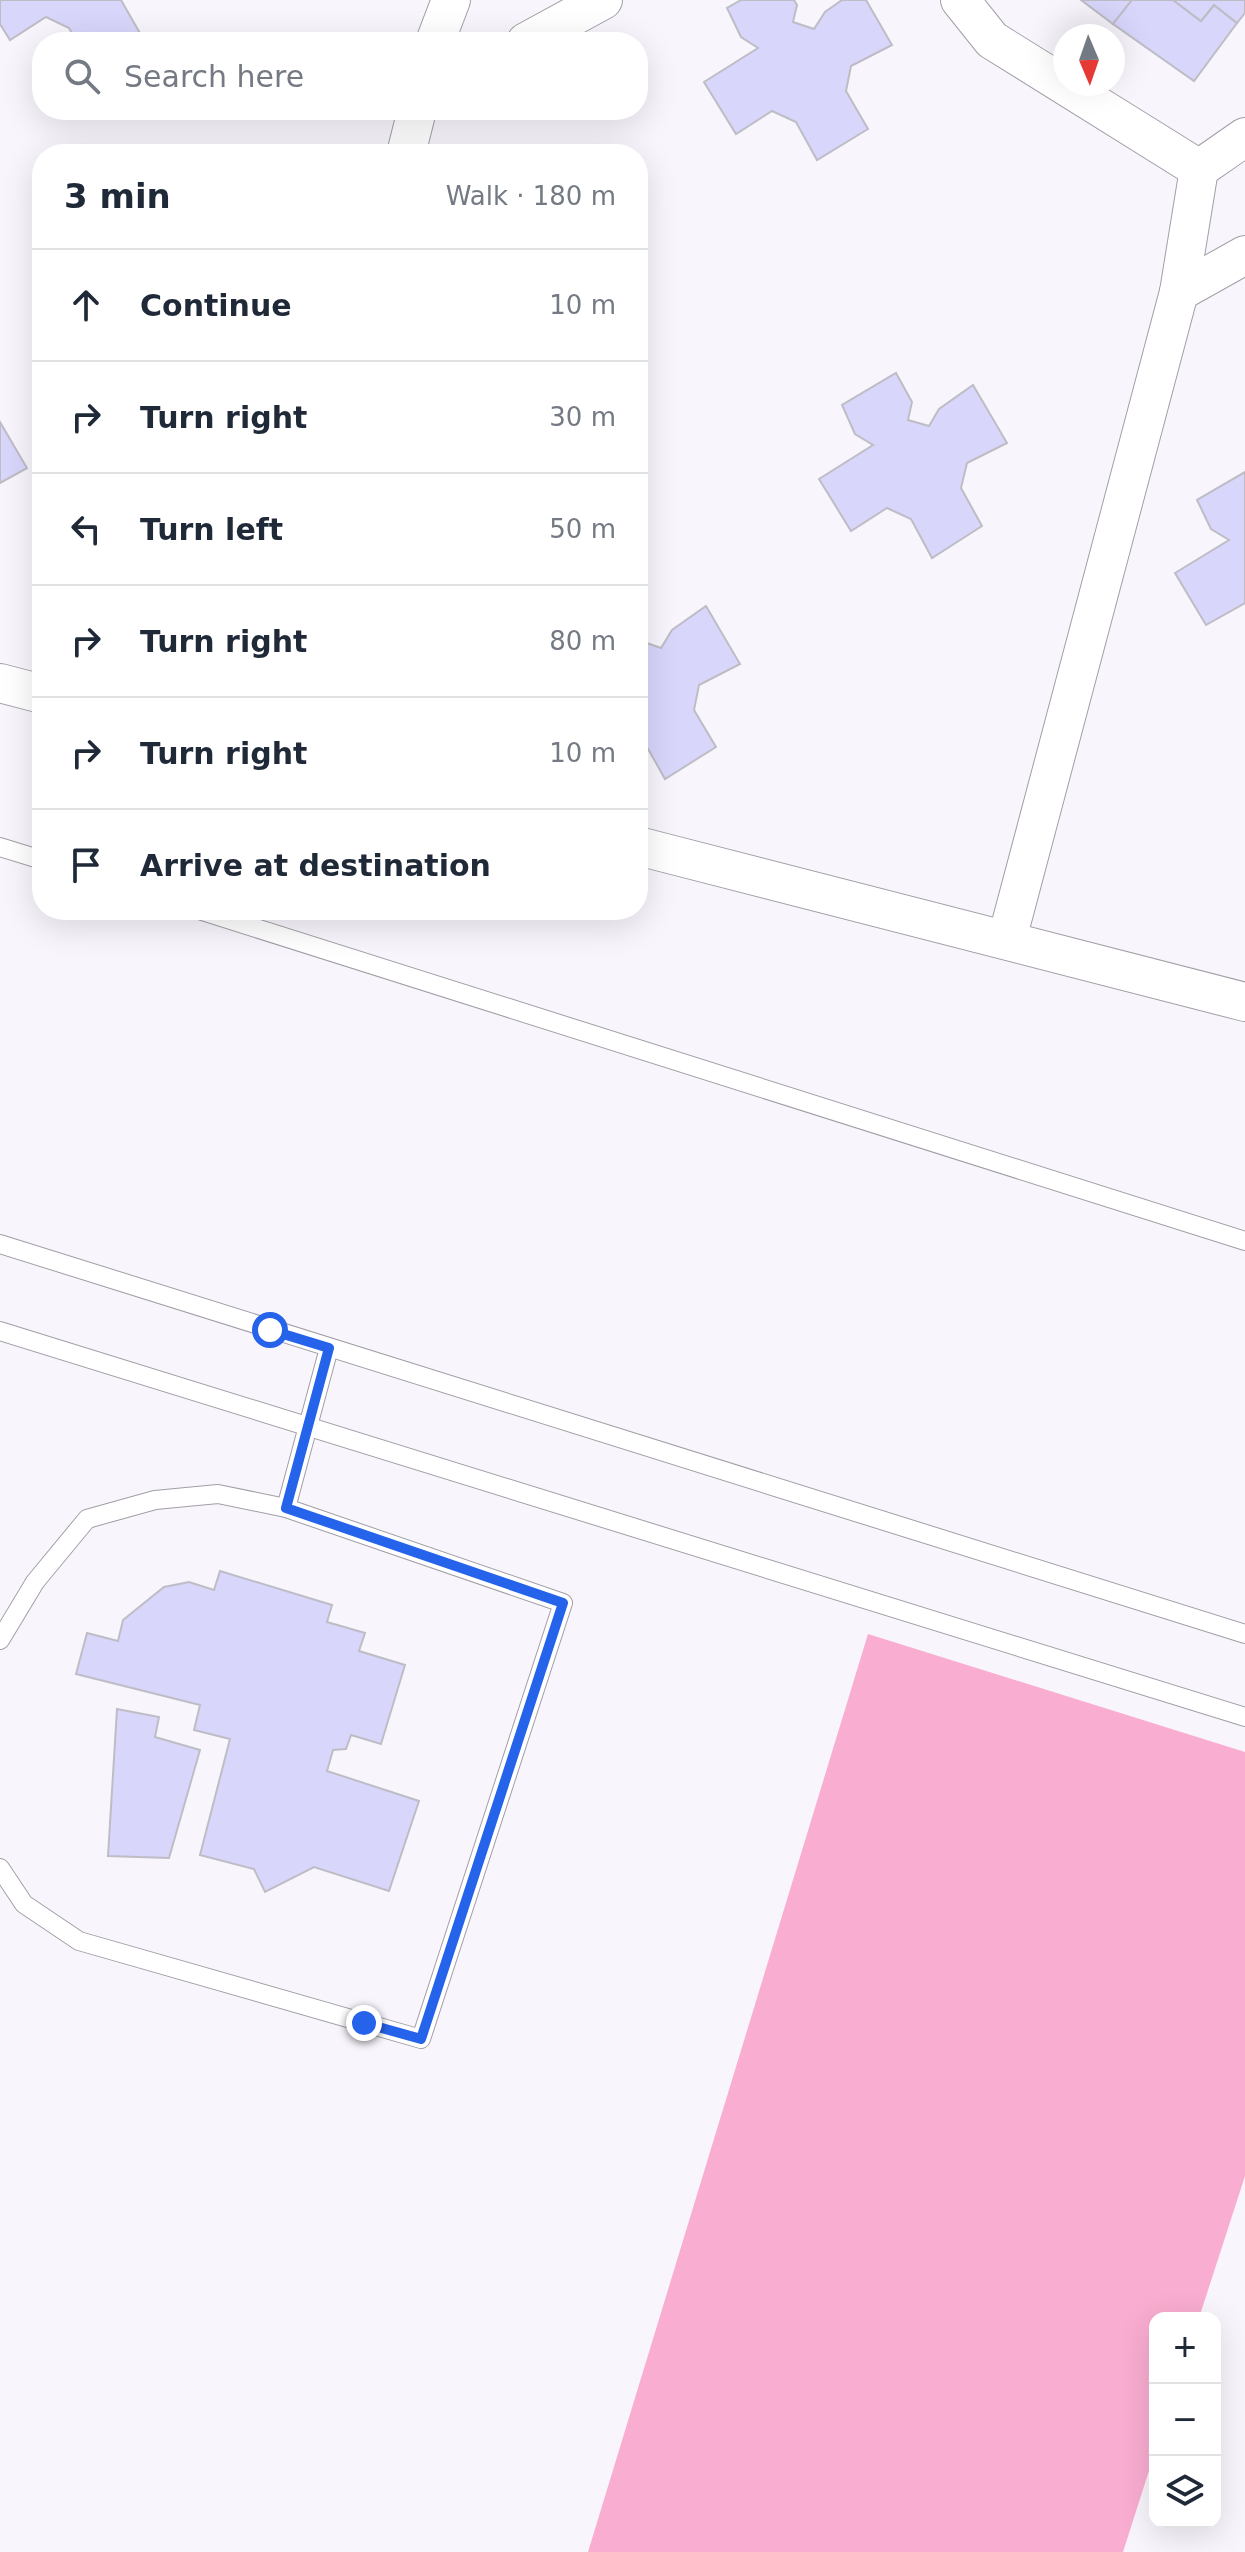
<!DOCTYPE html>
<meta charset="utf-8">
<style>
body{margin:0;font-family:"DejaVu Sans",sans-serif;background:#f2f2f3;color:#1f2937}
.controls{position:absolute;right:24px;bottom:24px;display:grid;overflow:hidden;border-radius:16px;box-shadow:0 8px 32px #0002}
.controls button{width:72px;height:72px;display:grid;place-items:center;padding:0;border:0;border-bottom:2px solid #e0e1e3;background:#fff;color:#1f2937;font:40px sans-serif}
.compass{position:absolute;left:1053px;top:24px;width:72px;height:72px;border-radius:50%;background:#fff;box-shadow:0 8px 32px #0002;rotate:178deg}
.stop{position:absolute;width:24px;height:24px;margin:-18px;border:6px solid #2563eb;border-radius:50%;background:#fff}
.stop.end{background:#2563eb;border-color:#fff;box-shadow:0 2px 8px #0008}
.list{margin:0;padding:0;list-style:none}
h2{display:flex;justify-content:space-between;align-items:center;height:104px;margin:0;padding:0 32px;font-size:34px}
h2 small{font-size:26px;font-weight:400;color:#747a83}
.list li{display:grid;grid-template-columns:52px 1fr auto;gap:24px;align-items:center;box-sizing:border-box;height:112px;padding:0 32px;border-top:2px solid #e0e1e3}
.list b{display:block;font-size:30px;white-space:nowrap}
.list em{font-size:26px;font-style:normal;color:#747a83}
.icon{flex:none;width:44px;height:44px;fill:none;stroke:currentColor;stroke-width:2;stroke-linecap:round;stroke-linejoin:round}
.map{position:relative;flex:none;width:1245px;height:2552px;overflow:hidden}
.search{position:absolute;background:#fff;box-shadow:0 8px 32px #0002;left:32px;top:32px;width:616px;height:88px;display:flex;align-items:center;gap:20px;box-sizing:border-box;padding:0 28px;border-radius:32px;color:#747a83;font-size:30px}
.panel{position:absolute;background:#fff;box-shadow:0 8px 32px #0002;left:32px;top:144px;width:616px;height:776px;border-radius:32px}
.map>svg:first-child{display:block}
</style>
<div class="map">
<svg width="1245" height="2552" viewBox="0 0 1245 2552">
<rect width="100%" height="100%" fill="#f9f5fd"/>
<polygon fill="#f9add0" points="868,1634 1245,1752 1245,2176 1199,2318 1155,2318 1155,2452 1123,2552 588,2552"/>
<g fill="#d8d6fb" stroke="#bebdc6" stroke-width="2">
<polygon points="0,0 121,0 141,35 130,42 77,42 69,28 46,17 10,40 0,24"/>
<polygon points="741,0 794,0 797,5 793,22 814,29 825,12 842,0 866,0 892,45 851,66 846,91 868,129 817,160 796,122 772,111 736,134 704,82 758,48 741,37 727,8"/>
<polygon points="1081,0 1132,0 1113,24"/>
<polygon points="1132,0 1173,0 1201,21 1214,5 1237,23 1194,81 1113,24"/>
<polygon points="1173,0 1245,0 1245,13 1237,23 1214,5 1201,21"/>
<polygon points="520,145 525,154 503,154"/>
<polygon points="896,373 912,402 908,420 929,426 939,409 973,385 1007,443 967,463 961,488 982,526 932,558 911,519 887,508 851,531 819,479 873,445 855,434 842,405"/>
<polygon points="0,422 27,468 0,483"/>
<polygon points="1245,472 1245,603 1206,625 1175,573 1229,540 1211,529 1197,500"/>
<polygon points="706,606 740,664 699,685 694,710 716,747 665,779 643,740 638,738 638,611 645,624 641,641 661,648 672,630"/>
<polygon points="220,1571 332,1605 327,1622 365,1633 359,1651 405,1665 381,1744 351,1735 346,1749 333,1750 327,1771 419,1801 389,1891 314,1867 265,1892 254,1869 200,1855 230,1739 194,1730 200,1705 76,1674 87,1633 118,1641 123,1620 164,1587 189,1582 214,1590"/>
<polygon points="117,1709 159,1717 155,1737 200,1750 169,1858 108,1856"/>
</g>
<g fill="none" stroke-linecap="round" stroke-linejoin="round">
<g stroke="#a29ea6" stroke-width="20">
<g id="service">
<polyline points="0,847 42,860"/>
<polyline points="199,910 1245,1241"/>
<polyline points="0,1244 1245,1634"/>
<polyline points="0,1331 1245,1717"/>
<polyline points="286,1508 329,1348"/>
<polyline points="0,1640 35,1582 87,1519 155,1500 218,1494 286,1508 563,1603 421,2039 79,1941 24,1904 0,1868"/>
</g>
</g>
<g stroke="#a29ea6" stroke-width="40">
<g id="minor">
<polyline points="960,0 992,40 1199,169"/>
<polyline points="435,42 451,0"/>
<polyline points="526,42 603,0"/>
<polyline points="406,154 417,110"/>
<polyline points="1179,292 1245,255"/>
<polyline points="0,683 42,694"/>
<polyline points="638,846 1245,1002"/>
<polyline points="1007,939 1179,292 1199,169 1245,137"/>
</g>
</g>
<use href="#service" stroke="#fff" stroke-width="18"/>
<use href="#minor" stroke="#fff" stroke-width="38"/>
</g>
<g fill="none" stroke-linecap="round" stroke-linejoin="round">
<polyline stroke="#2563eb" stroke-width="10" points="270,1330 329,1348 286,1508 563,1603 421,2039 364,2023"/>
</g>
</svg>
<div class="controls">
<button>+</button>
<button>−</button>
<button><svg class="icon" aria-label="layers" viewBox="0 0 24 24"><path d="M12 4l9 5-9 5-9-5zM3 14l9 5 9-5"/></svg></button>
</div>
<svg class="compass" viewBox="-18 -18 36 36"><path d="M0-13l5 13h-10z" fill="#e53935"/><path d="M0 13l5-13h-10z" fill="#747a83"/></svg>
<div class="stop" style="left:270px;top:1330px"></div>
<div class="stop end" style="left:364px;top:2023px"></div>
<div class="search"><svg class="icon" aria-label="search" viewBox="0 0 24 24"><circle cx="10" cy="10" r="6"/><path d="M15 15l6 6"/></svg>Search here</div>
<section class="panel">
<h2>3 min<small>Walk · 180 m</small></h2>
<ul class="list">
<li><svg class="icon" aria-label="ahead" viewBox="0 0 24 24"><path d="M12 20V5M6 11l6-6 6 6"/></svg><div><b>Continue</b></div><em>10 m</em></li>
<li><svg class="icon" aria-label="right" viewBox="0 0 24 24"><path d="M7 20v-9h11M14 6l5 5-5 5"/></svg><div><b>Turn right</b></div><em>30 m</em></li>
<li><svg class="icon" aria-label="left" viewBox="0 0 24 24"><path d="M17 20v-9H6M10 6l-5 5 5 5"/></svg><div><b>Turn left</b></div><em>50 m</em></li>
<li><svg class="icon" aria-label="right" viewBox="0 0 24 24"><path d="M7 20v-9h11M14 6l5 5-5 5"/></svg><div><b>Turn right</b></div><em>80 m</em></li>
<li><svg class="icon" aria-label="right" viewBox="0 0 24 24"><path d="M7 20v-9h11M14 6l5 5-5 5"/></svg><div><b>Turn right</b></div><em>10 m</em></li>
<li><svg class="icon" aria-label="arrive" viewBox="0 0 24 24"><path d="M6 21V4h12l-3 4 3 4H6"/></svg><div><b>Arrive at destination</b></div></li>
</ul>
</section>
</div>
